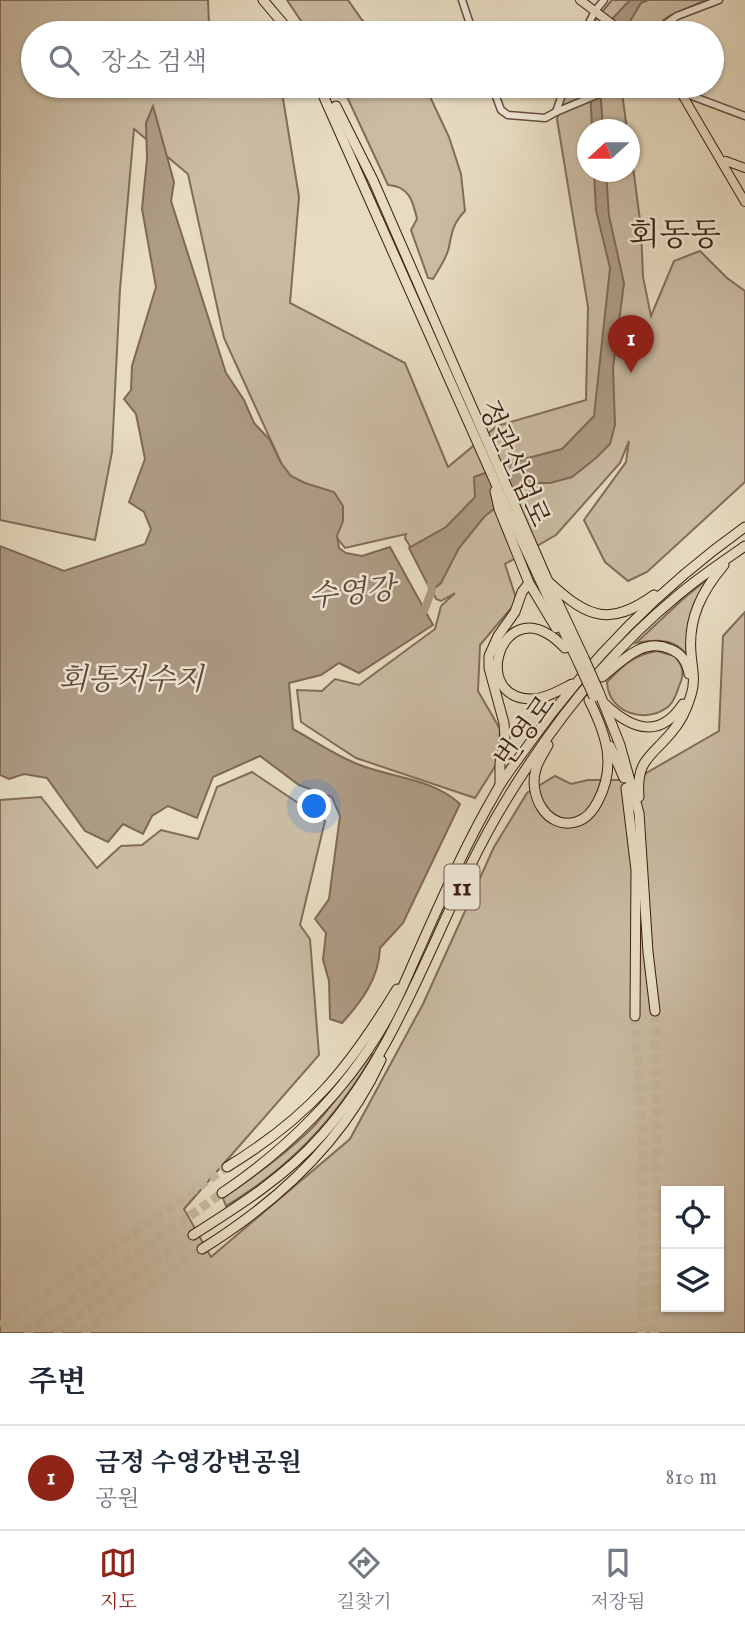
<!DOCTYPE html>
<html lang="ko">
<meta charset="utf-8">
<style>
body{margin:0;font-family:"IM FELL English","Noto Serif KR",serif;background:#f2f2f3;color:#1f2937}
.controls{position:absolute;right:21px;bottom:21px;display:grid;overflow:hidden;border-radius:0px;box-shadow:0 2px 5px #0004}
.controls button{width:63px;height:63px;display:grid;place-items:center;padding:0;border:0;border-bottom:2px solid #e0e1e3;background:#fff;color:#1f2937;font:35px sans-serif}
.compass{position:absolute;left:577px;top:119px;width:63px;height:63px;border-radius:50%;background:#fff;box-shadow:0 2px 5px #0004;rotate:249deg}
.you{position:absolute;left:315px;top:807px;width:24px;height:24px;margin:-18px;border:5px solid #fff;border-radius:50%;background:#1a73e8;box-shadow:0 0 0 10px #1a73e833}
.badge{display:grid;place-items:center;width:46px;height:46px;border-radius:50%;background:#8f2418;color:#fff;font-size:23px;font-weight:700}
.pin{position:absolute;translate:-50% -58px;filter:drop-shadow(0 2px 4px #0008)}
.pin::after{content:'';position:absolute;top:37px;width:24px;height:21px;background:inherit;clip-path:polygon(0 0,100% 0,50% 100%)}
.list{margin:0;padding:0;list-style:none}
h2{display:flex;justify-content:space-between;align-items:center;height:91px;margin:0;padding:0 28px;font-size:30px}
h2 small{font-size:23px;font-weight:400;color:#747a83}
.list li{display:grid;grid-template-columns:46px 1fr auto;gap:21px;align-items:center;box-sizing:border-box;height:105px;padding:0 28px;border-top:2px solid #e0e1e3}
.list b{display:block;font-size:26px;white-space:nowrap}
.list p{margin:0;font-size:23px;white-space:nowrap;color:#747a83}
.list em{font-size:23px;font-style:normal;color:#747a83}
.icon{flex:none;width:38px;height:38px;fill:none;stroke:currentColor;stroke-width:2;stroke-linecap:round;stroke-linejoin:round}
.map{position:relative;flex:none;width:745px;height:1333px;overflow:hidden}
.search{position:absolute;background:#fff;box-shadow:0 2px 5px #0004;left:21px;right:21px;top:21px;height:77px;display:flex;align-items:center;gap:18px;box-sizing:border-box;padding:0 24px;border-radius:38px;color:#747a83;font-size:26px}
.sheet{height:196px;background:#fff}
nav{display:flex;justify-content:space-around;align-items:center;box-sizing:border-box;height:98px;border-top:2px solid #e0e1e3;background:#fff;font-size:19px;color:#747a83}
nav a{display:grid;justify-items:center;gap:4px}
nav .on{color:#8f2418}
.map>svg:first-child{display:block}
</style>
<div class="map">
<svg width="745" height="1333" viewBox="0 0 745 1333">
<rect width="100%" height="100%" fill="#e7dcc1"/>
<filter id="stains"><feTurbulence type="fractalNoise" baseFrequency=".00286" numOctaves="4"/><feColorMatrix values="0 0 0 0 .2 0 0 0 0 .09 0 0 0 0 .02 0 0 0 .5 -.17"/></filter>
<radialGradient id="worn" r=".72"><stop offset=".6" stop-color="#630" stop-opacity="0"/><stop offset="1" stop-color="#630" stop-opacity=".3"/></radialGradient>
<g fill="#cabba3" stroke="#826c59" stroke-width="2" fill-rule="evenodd">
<polygon points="0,0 208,0 209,24 231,33 33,33 33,86 281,86 299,197 290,303 405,363 448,467 497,426 586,400 588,307 557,119 568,86 621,86 627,129 588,130 588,172 630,172 630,144 641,228 643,277 651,316 674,261 700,251 727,278 745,291 745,482 647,572 628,581 605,562 584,520 626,462 629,441 620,463 556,535 505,564 517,601 480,645 478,691 500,729 498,762 475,798 356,758 301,722 297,690 322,691 335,679 359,685 435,629 441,606 455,593 441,601 436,599 422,566 405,538 406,534 345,548 288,478 224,338 188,174 134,129 120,289 112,452 95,540 0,520"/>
<polygon points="287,0 348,0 362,20 375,33 309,33"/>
<polygon points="612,0 706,0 669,16 647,33 589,33 596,19"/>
<path d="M 342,86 L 425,86 L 449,137 L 461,174 L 465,211 C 453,223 452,232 449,247 C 447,258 438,270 433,279 L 428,278 L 411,230 L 417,219 C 413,201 409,186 388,185 Z"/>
<path d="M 711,576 C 695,607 681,623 689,660 C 679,638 657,639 636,643 L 683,599 Z"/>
<path d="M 745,612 L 745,1333 L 0,1333 L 0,800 L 41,797 L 97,868 L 121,846 L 142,845 L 161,830 L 198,839 L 217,787 L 252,772 L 325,821 L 300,925 L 310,939 L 319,1055 L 184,1209 L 211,1257 L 350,1139 L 423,1004 L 494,847 L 527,793 L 555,776 L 571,784 L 588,780 L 634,780 L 719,731 L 723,636 ZM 666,1191 L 719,1191 L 719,1307 L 666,1307 Z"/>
<path d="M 657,651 L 675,656 C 683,666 685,674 679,686 C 677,693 674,701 669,706 C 646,725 608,713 607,682 C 623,665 634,655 657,651 Z"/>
<path d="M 369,1053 L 373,1055 C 334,1120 291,1167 226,1206 L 223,1198 C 254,1176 286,1154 313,1127 C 334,1104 352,1078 369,1053 Z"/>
</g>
<g fill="#ad9b84" stroke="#7f6855" stroke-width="2">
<polygon points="630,0 648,0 641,3 623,33 606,33 613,18"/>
<polygon points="590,86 600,86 603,129 592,129"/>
<path d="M 153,106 L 174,182 L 171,201 L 226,373 L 244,400 L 254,423 L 270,440 L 281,463 L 291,476 L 305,483 L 334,492 L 343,506 L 343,521 L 337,536 L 339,548 L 346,553 L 362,556 L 390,547 L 433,625 L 359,673 L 339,663 L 321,675 L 289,683 L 293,729 C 313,740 333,754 355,763 C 389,778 431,777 460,804 L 403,923 L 380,948 C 379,978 362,1001 342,1023 L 330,1019 L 329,981 L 323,960 L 326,933 L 315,919 L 329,899 L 340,816 L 332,797 L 299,785 L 260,756 L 213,777 L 197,818 L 168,806 L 152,816 L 143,834 L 123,824 L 108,842 L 85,831 L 47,778 L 24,774 L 9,779 L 0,775 L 0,546 L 64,571 L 145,544 L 151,529 L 144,512 L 129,502 L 145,459 L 136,414 L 124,399 L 131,390 L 132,366 L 156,287 L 142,209 L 147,159 L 146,123 Z"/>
<polygon points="594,172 606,172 609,216 624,283 613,368 615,425 610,444 596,458 572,477 550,483 526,483 484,517 459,548 441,583 431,591 409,548 446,527 475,497 474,477 524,459 562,449 594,416 610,268 596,210"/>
</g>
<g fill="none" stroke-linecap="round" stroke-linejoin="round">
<polyline stroke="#ad9b84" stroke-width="8" points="415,611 424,611 432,590 431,582"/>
<g stroke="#c5b69d" stroke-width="9" stroke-dasharray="9 4.5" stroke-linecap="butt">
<polyline points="635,1016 643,1147 642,1333"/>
<polyline points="0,1326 227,1167"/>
<polyline points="25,1333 222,1193"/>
<polyline points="54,1333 193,1235"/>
<polyline points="82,1333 202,1249"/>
<polyline points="654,1333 657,1142 655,1011"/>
</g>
<g stroke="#664c3c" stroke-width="9">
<g id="minor">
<polyline points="462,0 473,33"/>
<polyline points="584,33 595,11 604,0"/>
<polyline points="653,33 677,16 719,0"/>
<polyline points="492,86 501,110 508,115 545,118 556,112 565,86"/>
<polyline points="681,92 745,116"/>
<polyline points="556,112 618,86"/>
</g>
</g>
<g stroke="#3b1c0f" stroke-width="10">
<g id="major">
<polyline points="580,0 624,33"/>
<polyline points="677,86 745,202"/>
<polyline points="722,162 726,161 745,168"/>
</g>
</g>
<g stroke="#3b1c0f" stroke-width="11">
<g id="highway">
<polyline points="263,0 291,33"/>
<polyline points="319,86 507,509 579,664"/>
<polyline points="336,106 373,180 547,579 584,658"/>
<polyline points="495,491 499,509 529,583 556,628"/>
<path d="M 550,583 C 588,618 610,627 654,595"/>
<path d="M 565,648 C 560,643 554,637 548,634 C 499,604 472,698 531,699 C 545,699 560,690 572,684"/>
<path d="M 602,677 C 622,661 643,637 670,649 C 681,653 687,662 689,674"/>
<polyline points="599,692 620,745 639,813 648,952 655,1011"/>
<path d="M 605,704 C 632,730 660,739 683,704"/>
<path d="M 548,745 C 544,753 538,761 536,769 C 528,794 546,830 576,822 C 587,819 593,811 598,801 C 617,765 606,734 589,700"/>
<polyline points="610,746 624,778"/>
<polyline points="500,784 500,763 505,738 504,723 489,668 489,656 498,636 515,612 522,592 529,583"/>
<polyline points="626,788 636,870 635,1016"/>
<path d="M 639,797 C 636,760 650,758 671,733 C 680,723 687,709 691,695 C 696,680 692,668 691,653 C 688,618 702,591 724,565"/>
<path d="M 227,1167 C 309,1117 348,1070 397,989"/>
<path d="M 222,1193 C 286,1150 344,1093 383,1026 C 396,1004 405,982 415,959 C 440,903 465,845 496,792 C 505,775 518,760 529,744 C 589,660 661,587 745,527"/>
<path d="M 193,1235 C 239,1206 286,1176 322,1135 C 407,1039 439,910 505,802 C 551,726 608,653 677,596 C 698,578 722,562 745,546"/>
<path d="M 202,1249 C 276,1203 344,1141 381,1060"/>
</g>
</g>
<use href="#minor" stroke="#efe8d7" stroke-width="6"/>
<use href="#major" stroke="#e7dcc1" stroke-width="8"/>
<use href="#highway" stroke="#e7dcc1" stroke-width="9"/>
<g stroke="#3b1c0f" stroke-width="11" stroke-linecap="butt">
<g id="highway-bridge">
<polyline points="584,658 599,692"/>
<polyline points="579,664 594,697"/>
</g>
</g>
<use href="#highway-bridge" stroke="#e7dcc1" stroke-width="9"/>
</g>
<g text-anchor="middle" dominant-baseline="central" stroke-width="5" stroke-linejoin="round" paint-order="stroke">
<rect fill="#efe8d7" stroke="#71594b" stroke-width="2" x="444.5" y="864.5" width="35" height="45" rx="5"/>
<g font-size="26" font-weight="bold" fill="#3b1c0f">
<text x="462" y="887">11</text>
</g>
<g font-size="28" fill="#3b1c0f" stroke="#efe8d7">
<text transform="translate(513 464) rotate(66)">정관산업로</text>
<text transform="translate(526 732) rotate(-54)">번영로</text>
</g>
<g font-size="30" font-style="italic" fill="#634838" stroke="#efe8d7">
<text transform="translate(352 594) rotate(-6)">수영강</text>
<text x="131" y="681">회동저수지</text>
</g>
<g font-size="32" fill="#3b1c0f" stroke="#efe8d7">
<text x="675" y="236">회동동</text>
</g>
</g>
<rect width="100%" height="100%" filter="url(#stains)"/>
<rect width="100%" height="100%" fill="url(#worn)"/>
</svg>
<div class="controls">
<button><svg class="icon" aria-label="locate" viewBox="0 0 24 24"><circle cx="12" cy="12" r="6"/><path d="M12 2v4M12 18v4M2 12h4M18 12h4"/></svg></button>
<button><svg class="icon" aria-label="layers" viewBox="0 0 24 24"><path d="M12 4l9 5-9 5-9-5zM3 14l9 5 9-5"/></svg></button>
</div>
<svg class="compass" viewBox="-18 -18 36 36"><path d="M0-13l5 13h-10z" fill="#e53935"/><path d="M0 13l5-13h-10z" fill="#747a83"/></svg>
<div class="you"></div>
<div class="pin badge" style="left:631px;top:373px">1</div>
<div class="search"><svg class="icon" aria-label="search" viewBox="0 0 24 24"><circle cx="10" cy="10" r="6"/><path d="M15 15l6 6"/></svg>장소 검색</div>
</div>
<section class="sheet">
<h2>주변<small></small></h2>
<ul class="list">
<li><span class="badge">1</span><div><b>금정 수영강변공원</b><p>공원</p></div><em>810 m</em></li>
</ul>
</section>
<nav>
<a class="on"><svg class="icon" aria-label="map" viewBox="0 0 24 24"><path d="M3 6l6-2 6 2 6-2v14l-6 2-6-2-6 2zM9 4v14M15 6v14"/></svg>지도</a>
<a><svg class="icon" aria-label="directions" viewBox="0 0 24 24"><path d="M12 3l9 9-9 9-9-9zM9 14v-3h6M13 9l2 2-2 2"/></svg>길찾기</a>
<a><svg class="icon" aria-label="saved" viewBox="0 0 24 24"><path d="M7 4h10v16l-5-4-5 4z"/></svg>저장됨</a>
</nav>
